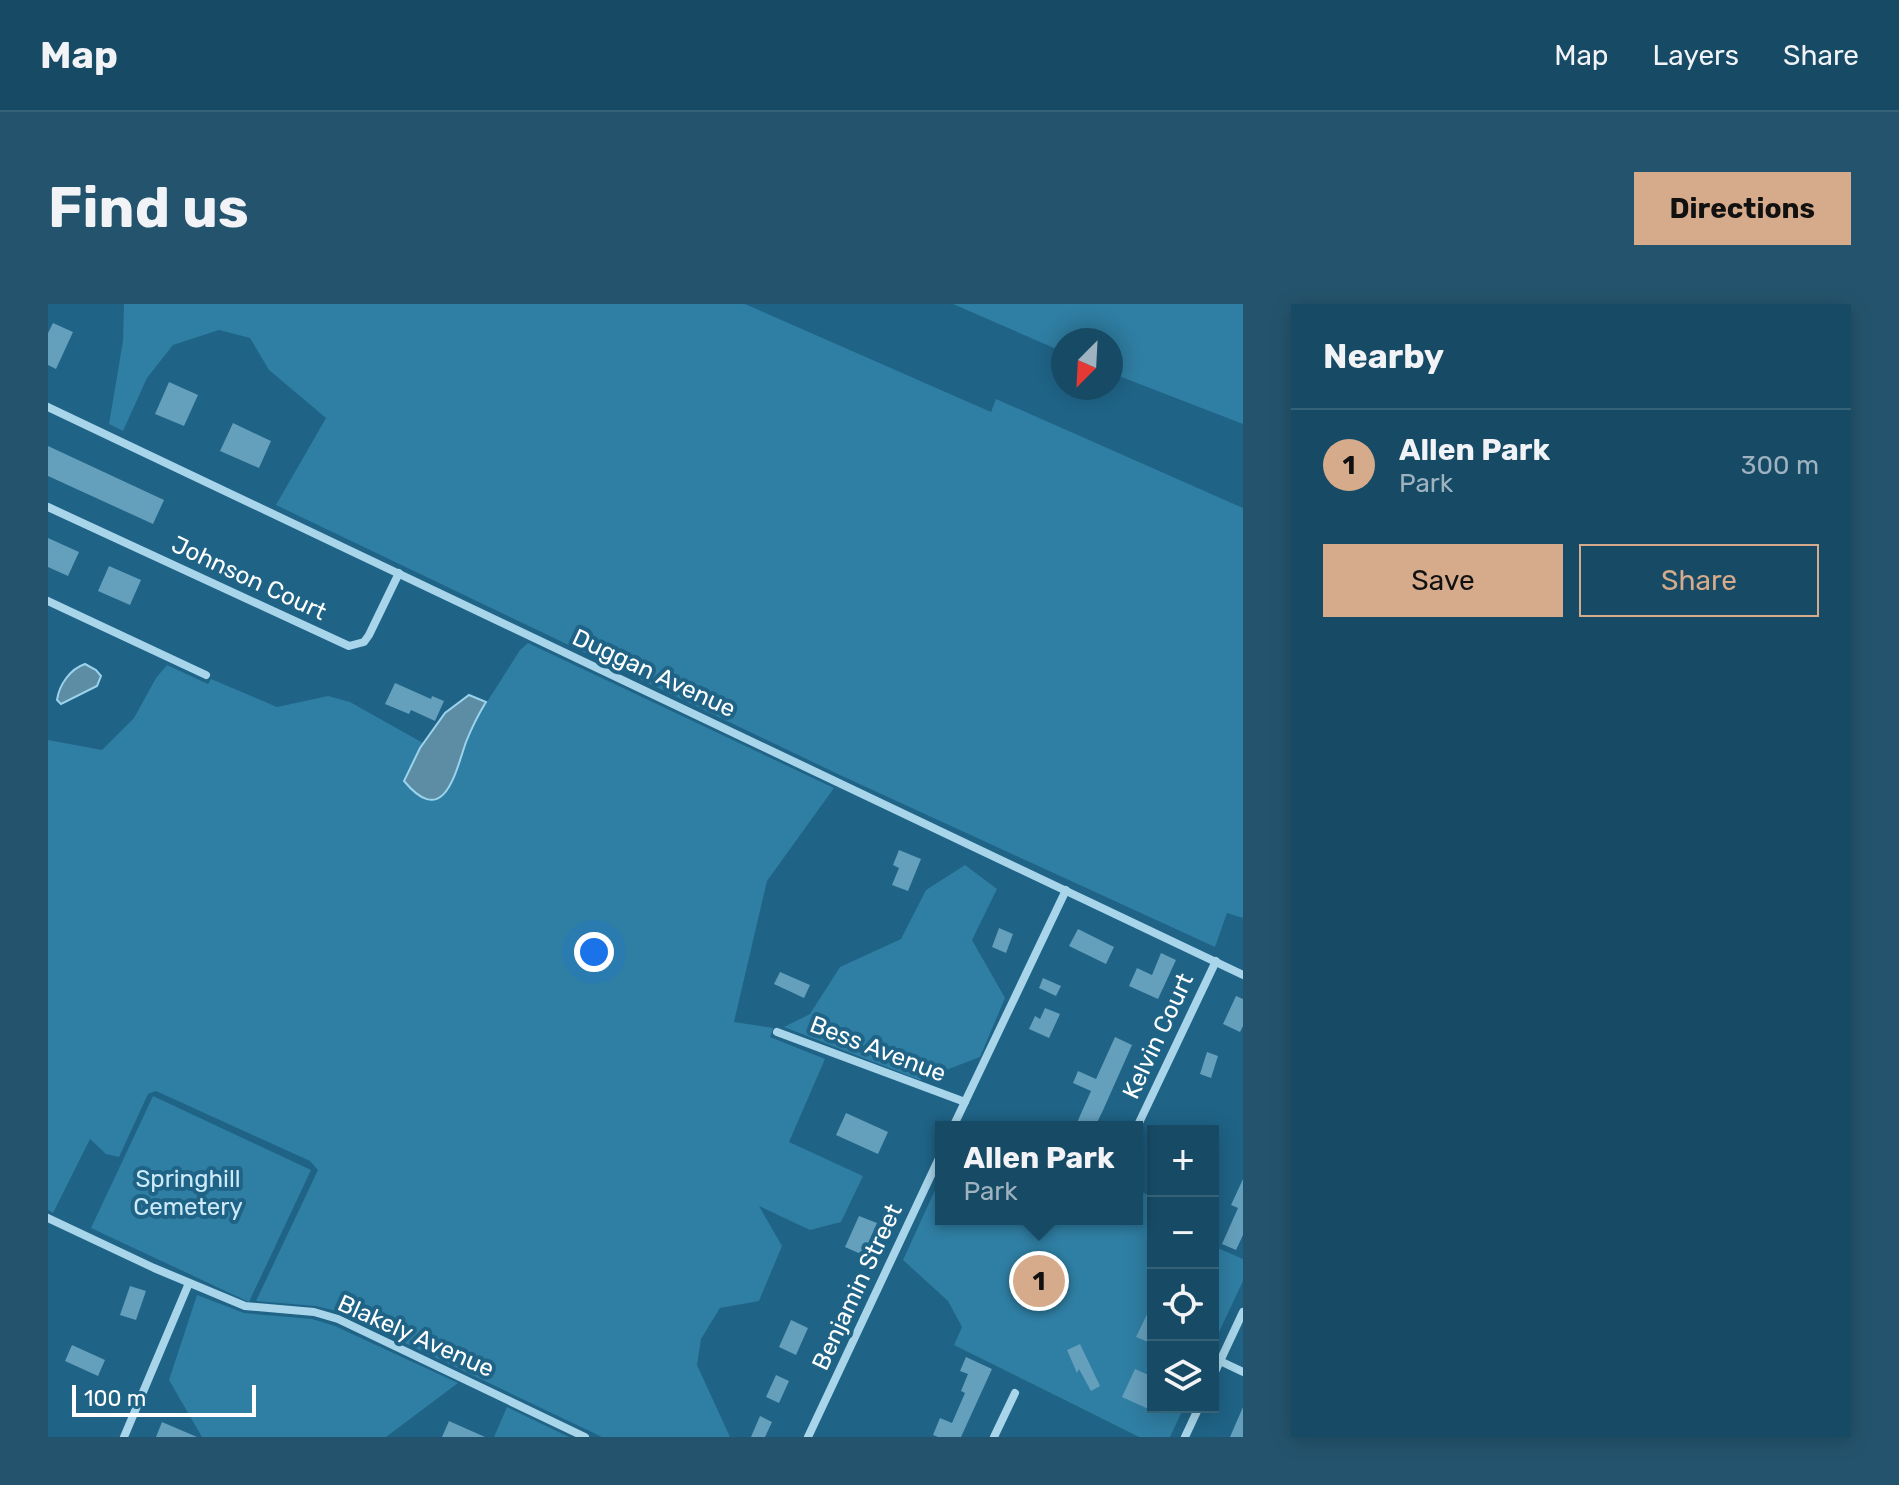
<!DOCTYPE html>
<meta charset="utf-8">
<style>
body{margin:0;font-family:Rubik,sans-serif;background:#24546d;color:#f1f3f6}
.controls{position:absolute;right:24px;bottom:24px;display:grid;overflow:hidden;border-radius:0px;box-shadow:0 4px 20px #0003}
.controls button{width:72px;height:72px;display:grid;place-items:center;padding:0;border:0;border-bottom:2px solid #366278;background:#174a64;color:#f1f3f6;font:40px sans-serif}
.compass{position:absolute;left:1003px;top:24px;width:72px;height:72px;border-radius:50%;background:#174a64;box-shadow:0 4px 20px #0003;rotate:204deg}
.scale{position:absolute;left:24px;bottom:20px;width:184px;box-sizing:border-box;padding-left:8px;border:4px solid #fff;border-top:0;font-size:22px;line-height:28px;white-space:nowrap;color:#fff;-webkit-text-stroke:6px #1f6386;paint-order:stroke}
.you{position:absolute;left:546px;top:648px;width:28px;height:28px;margin:-20px;border:6px solid #fff;border-radius:50%;background:#1a73e8;box-shadow:0 0 0 12px #1a73e833}
.badge{display:grid;place-items:center;width:52px;height:52px;border-radius:50%;background:#d6ab8b;color:#111;font-size:26px;font-weight:700}
.pin{position:absolute;translate:-50% -50%;border:4px solid #fff;box-shadow:0 2px 8px #0006}
.popup{position:absolute;left:887px;top:817px;width:208px;height:104px;box-sizing:border-box;display:grid;place-content:center;border-radius:0px;background:#174a64;filter:drop-shadow(0 2px 6px #0005);font-size:26px;white-space:nowrap;color:#9eb3bf}
.popup b{font-size:30px;color:#f1f3f6}
.popup::after{content:'';position:absolute;left:50%;top:100%;margin-left:-16px;border:16px solid transparent;border-top-color:#174a64}
.list{margin:0;padding:0;list-style:none}
h2{display:flex;justify-content:space-between;align-items:center;height:104px;margin:0;padding:0 32px;font-size:34px}
h2 small{font-size:26px;font-weight:400;color:#9eb3bf}
.list li{display:grid;grid-template-columns:52px 1fr auto;gap:24px;align-items:center;box-sizing:border-box;height:112px;padding:0 32px;border-top:2px solid #366278}
.list b{display:block;font-size:30px;white-space:nowrap}
.list p{margin:0;font-size:26px;white-space:nowrap;color:#9eb3bf}
.list em{font-size:26px;font-style:normal;color:#9eb3bf}
.actions{display:flex;gap:16px;padding:24px 32px}
.actions a{flex:1;padding:18px 0;border:2px solid #d6ab8b;border-radius:0px;text-align:center;font-size:28px;color:#d6ab8b}
.actions .main{background:#d6ab8b;color:#111}
.icon{flex:none;width:44px;height:44px;fill:none;stroke:currentColor;stroke-width:2;stroke-linecap:round;stroke-linejoin:round}
.map{position:relative;flex:none;width:1195px;height:1133px;overflow:hidden;border-radius:0px}
header{display:flex;align-items:center;gap:48px;box-sizing:border-box;height:112px;padding:0 40px;background:#174a64;border-bottom:2px solid #366278}
header strong{font-size:38px}
nav{display:flex;gap:44px;margin-inline-start:auto;font-size:28px}
.intro{display:flex;align-items:center;justify-content:space-between;box-sizing:border-box;height:192px;padding:0 48px}
h1{margin:0;font-size:56px}
.button{padding:20px 36px;border-radius:0px;background:#d6ab8b;color:#111;font-size:28px;font-weight:700}
main{display:flex;gap:48px;padding:0 48px}
aside{flex:1;background:#174a64;border-radius:0px;box-shadow:0 4px 20px #0003}
.map>svg:first-child{display:block}
</style>
<header>
<strong>Map</strong>
<nav><a>Map</a><a>Layers</a><a>Share</a></nav>
</header>
<div class="intro"><h1>Find us</h1><a class="button">Directions</a></div>
<main>
<div class="map">
<svg width="1195" height="1133" viewBox="0 0 1195 1133">
<rect width="100%" height="100%" fill="#1f6386"/>
<g fill="#2f7ea3">
<polygon points="76,0 697,0 943,108 948,95 1195,204 1195,614 1179,609 1167,643 794,472 228,201 278,114 221,66 202,34 171,26 125,41 99,74 75,127 61,120 75,37"/>
<polygon points="905,0 1195,0 1195,120 1063,69 1063,36 1015,36 1015,48"/>
<polygon points="480,339 786,484 719,577 686,718 725,724 722,733 777,755 741,838 815,872 793,918 762,926 711,902 734,942 711,997 672,1004 653,1035 649,1061 682,1133 554,1133 292,1008 268,1002 208,997 270,866 262,857 108,787 100,790 71,853 58,850 42,835 5,909 0,906 0,436 54,446 86,414 108,374 119,361 160,380 163,375 229,403 280,392 302,398 375,439 356,477 400,487 425,420 472,346"/>
<polygon points="917,561 949,585 924,636 957,694 932,753 872,776 736,723 762,710 792,663 853,635 878,586"/>
<polygon points="105,792 263,866 201,998 43,924"/>
<polygon points="893,873 893,915 1089,915 1089,886 1105,893 1105,1103 1136,1103 1122,1133 1091,1133 906,1041 914,1023 900,997 855,956"/>
<polygon points="1165,942 1195,955 1195,977 1165,1041"/>
<polygon points="149,991 196,1009 264,1015 287,1022 410,1079 338,1133 154,1133 121,1076"/>
<polygon points="459,1103 521,1133 446,1133"/>
</g>
<g fill="#5d8da5" stroke="#9bd3ec" stroke-width="2">
<path d="M 37,360 L 48,366 L 53,372 L 49,382 L 13,400 L 9,396 C 11,381 22,365 37,360 Z"/>
<path d="M 421,391 L 438,398 C 430,411 424,423 418,438 C 407,470 396,525 356,477 L 372,444 L 397,409 Z"/>
</g>
<g fill="#649fbc">
<polygon points="5,19 25,28 8,65 0,61 0,29"/>
<polygon points="121,78 150,91 136,122 107,110"/>
<polygon points="185,119 223,137 211,164 172,147"/>
<polygon points="0,142 116,196 105,220 0,172"/>
<polygon points="0,234 31,248 20,272 0,263"/>
<polygon points="61,262 93,276 82,301 50,287"/>
<polygon points="347,379 383,395 384,392 396,397 387,417 363,406 361,410 337,400"/>
<polygon points="851,546 873,555 860,587 844,581 851,564 845,561"/>
<polygon points="951,624 965,630 958,649 944,643"/>
<polygon points="1030,625 1066,643 1058,660 1021,642"/>
<polygon points="1113,649 1128,656 1110,695 1081,682 1089,664 1104,671"/>
<polygon points="732,668 762,681 756,694 726,680"/>
<polygon points="995,674 1013,682 1008,692 991,684"/>
<polygon points="1188,692 1195,695 1195,722 1192,728 1175,720"/>
<polygon points="997,704 1012,710 1001,734 981,725 987,712 992,715"/>
<polygon points="1067,733 1084,741 1056,804 1047,823 1027,823 1043,787 1025,779 1030,767 1048,775"/>
<polygon points="1159,748 1170,752 1163,774 1152,770"/>
<polygon points="798,809 840,828 830,850 788,831"/>
<polygon points="1195,875 1195,931 1188,946 1174,940 1190,904 1183,901"/>
<polygon points="811,912 829,919 815,951 797,943"/>
<polygon points="82,982 98,987 88,1016 72,1011"/>
<polygon points="1105,998 1105,1040 1088,1033"/>
<polygon points="743,1016 760,1024 748,1051 731,1043"/>
<polygon points="1032,1040 1052,1082 1043,1087 1031,1065 1029,1069 1019,1046"/>
<polygon points="24,1041 57,1056 50,1072 17,1057"/>
<polygon points="918,1053 944,1065 913,1133 890,1133 885,1131 892,1114 904,1119 917,1089 913,1087 920,1070 912,1067"/>
<polygon points="1087,1065 1105,1073 1105,1107 1074,1093"/>
<polygon points="728,1071 741,1077 731,1099 718,1093"/>
<polygon points="1195,1103 1195,1133 1182,1133"/>
<polygon points="712,1112 724,1118 717,1133 703,1133"/>
<polygon points="401,1117 437,1133 394,1133"/>
<polygon points="114,1118 149,1133 108,1133"/>
</g>
<g fill="none" stroke-linecap="round" stroke-linejoin="round">
<g stroke="#a8d5ea" stroke-width="8">
<polyline points="0,103 1195,671"/>
<polyline points="0,203 301,342 316,338 321,331 351,269"/>
<polyline points="0,297 158,371"/>
<polyline points="729,728 917,798"/>
<polyline points="905,823 1018,586"/>
<polyline points="1089,823 1168,657"/>
<polyline points="0,914 106,964 197,1002 266,1008 290,1015 537,1133"/>
<polyline points="1172,1057 1195,1068"/>
<polyline points="1165,1072 1195,1008"/>
<polyline points="76,1133 141,979"/>
<polyline points="760,1133 893,850"/>
<polyline points="946,1133 967,1089"/>
<polyline points="1137,1133 1151,1103"/>
</g>
</g>
<g text-anchor="middle" dominant-baseline="central" stroke-width="8" stroke-linejoin="round" paint-order="stroke">
<g font-size="24" fill="#fff" stroke="#1f6386">
<text transform="translate(201 274) rotate(25)">Johnson Court</text>
<text transform="translate(606 369) rotate(25)">Duggan Avenue</text>
<text transform="translate(1110 732) rotate(-65)">Kelvin Court</text>
<text transform="translate(830 745) rotate(21)">Bess Avenue</text>
<text transform="translate(809 983) rotate(-65)">Benjamin Street</text>
<text transform="translate(368 1032) rotate(24)">Blakely Avenue</text>
</g>
<g font-size="24" fill="#cdeaf8" stroke="#1f6386">
<text x="140" y="875">Springhill<tspan x="140" dy="28">Cemetery</tspan></text>
</g>
</g>
</svg>
<div class="controls">
<button>+</button>
<button>−</button>
<button><svg class="icon" aria-label="locate" viewBox="0 0 24 24"><circle cx="12" cy="12" r="6"/><path d="M12 2v4M12 18v4M2 12h4M18 12h4"/></svg></button>
<button><svg class="icon" aria-label="layers" viewBox="0 0 24 24"><path d="M12 4l9 5-9 5-9-5zM3 14l9 5 9-5"/></svg></button>
</div>
<svg class="compass" viewBox="-18 -18 36 36"><path d="M0-13l5 13h-10z" fill="#e53935"/><path d="M0 13l5-13h-10z" fill="#9eb3bf"/></svg>
<div class="scale">100 m</div>
<div class="you"></div>
<div class="pin badge" style="left:991px;top:977px">1</div>
<div class="popup"><b>Allen Park</b>Park</div>
</div>
<aside>
<h2>Nearby<small></small></h2>
<ul class="list">
<li><span class="badge">1</span><div><b>Allen Park</b><p>Park</p></div><em>300 m</em></li>
</ul>
<div class="actions"><a class="main">Save</a><a>Share</a></div>
</aside>
</main>
